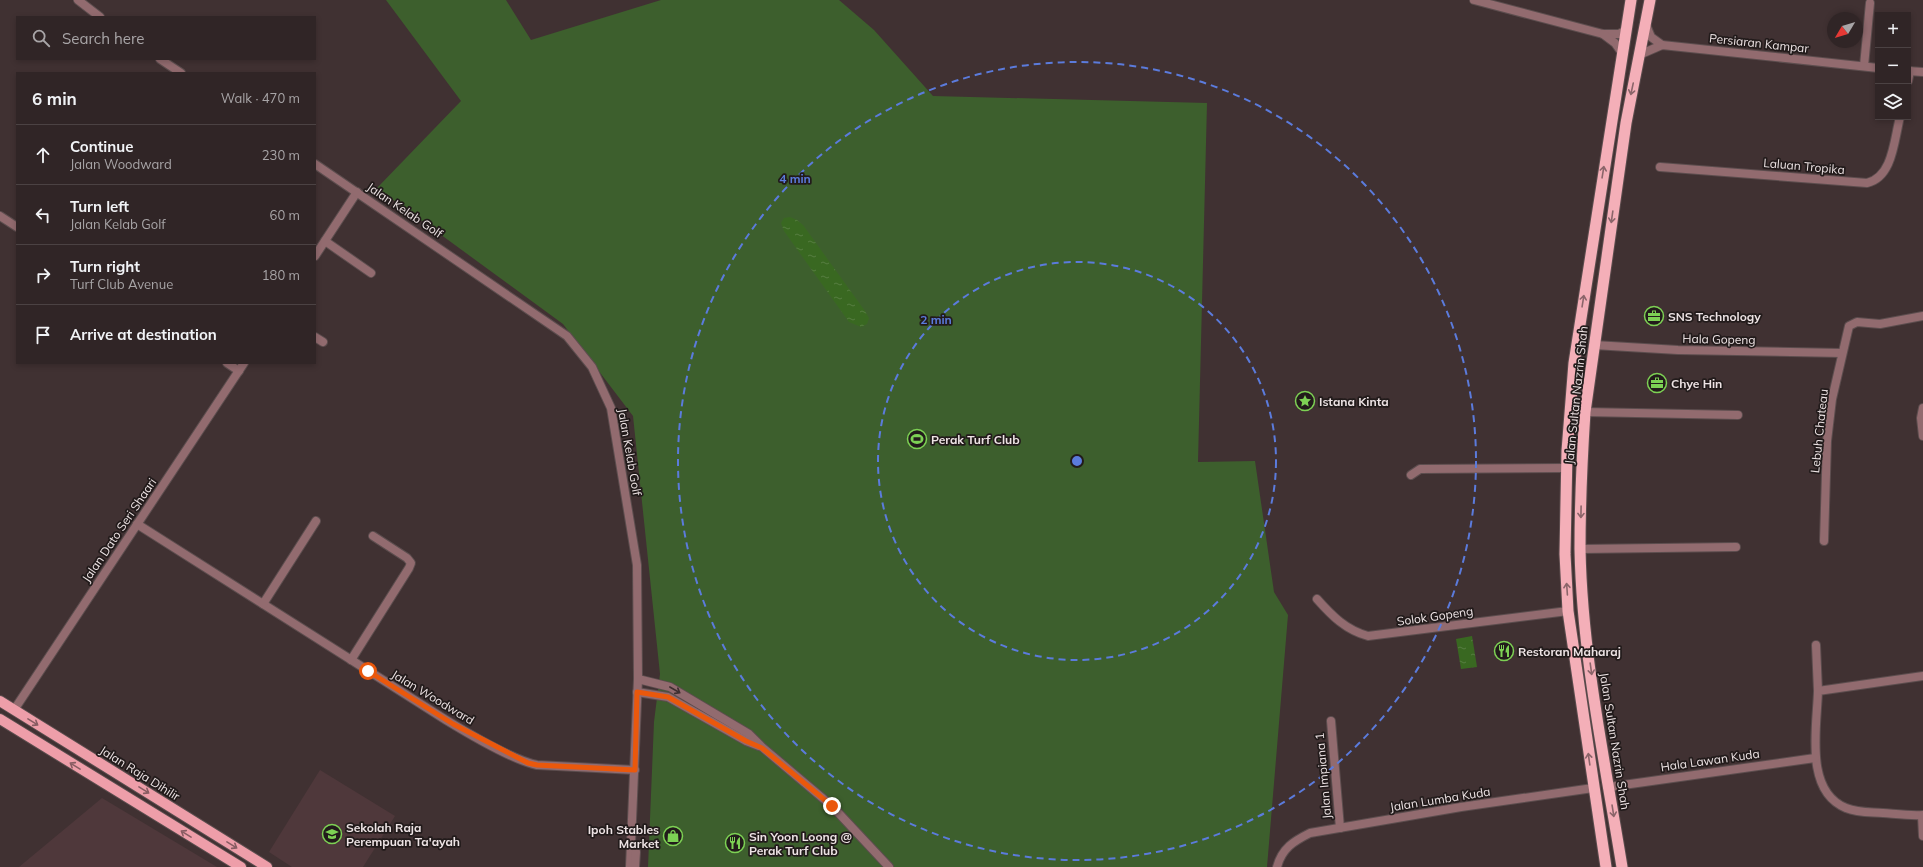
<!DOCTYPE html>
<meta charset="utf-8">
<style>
body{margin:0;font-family:Mulish,sans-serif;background:#382d2e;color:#f1f3f6}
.controls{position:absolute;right:12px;top:12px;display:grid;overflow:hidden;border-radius:0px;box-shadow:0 2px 6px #0003}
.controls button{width:36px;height:36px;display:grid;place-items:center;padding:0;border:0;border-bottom:1px solid #4b4243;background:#302526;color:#f1f3f6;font:20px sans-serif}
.compass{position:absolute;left:1827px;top:12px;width:36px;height:36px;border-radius:50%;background:#302526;box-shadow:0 2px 6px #0003;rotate:232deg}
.stop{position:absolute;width:12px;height:12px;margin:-9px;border:3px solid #ea580c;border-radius:50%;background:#fff}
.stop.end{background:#ea580c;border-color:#fff;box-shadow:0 1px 4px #0008}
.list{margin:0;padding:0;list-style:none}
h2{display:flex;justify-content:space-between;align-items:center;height:52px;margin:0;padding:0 16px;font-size:17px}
h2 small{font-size:13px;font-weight:400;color:#a8a5a7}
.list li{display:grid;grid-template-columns:26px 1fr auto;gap:12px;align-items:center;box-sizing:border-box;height:60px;padding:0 16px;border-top:1px solid #4b4243}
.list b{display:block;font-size:15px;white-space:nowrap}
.list p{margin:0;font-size:13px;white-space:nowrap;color:#a8a5a7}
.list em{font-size:13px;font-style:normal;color:#a8a5a7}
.icon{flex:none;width:22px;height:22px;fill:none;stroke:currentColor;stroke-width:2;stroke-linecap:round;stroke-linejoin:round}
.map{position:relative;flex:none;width:1923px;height:867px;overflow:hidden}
.search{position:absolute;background:#302526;box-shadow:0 2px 6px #0003;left:16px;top:16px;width:300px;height:44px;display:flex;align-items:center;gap:10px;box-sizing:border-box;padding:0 14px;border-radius:0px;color:#a8a5a7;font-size:15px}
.panel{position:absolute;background:#302526;box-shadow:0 2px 6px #0003;left:16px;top:72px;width:300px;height:292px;border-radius:0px}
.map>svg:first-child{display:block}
</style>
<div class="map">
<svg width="1923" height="867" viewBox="0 0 1923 867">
<defs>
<pattern id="water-ripples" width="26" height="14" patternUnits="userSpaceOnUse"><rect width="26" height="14" fill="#396821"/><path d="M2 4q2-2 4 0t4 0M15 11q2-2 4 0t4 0" fill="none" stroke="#567d41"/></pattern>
</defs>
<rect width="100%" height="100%" fill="#403132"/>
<g fill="#4f383b">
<polygon points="320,770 395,816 363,867 292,867 269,852"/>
<polygon points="102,798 217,867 19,867"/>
</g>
<polygon fill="#3d5f2d" points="386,0 506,0 531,40 661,0 839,0 874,30 933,96 1207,103 1198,462 1255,461 1274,592 1288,615 1267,867 648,867 654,722 660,674 633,416 563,324 377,188 461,101"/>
<g fill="url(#water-ripples)">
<polygon points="790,217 797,220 803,225 865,311 869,318 867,324 861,327 849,322 784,231 781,223 784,218"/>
<polygon points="1472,636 1477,667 1461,669 1456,639"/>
</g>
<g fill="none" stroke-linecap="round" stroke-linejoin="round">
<g stroke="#5c4d4e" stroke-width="10">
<g id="minor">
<polyline points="1864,66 1870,3"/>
<polyline points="1908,81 1910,71"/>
<path d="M 1660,167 L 1867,183 C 1893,177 1894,140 1900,117"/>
<polyline points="0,216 17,227"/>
<polyline points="325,241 371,273"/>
<polyline points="315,256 357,192"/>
<polyline points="315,337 323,342"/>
<polyline points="1594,345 1678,350 1842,353"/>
<polyline points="227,363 239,371"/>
<polyline points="1923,408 1921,418 1923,436"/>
<polyline points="1585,412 1738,415"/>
<polyline points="1411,475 1420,469 1566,468"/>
<path d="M 137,524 L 446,720 C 469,734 512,760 537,765 L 635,770"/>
<polyline points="1824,541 1827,441 1832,399 1849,326 1857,322 1880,324 1923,316"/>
<polyline points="1580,549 1736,547"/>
<path d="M 1317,599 C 1332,616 1346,630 1368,636 L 1568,611"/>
<polyline points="263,604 316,521"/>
<polyline points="1816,645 1818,691"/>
<polyline points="351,660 409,568 411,563 407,558 373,536"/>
<path d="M 1923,676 L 1818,691 C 1817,727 1804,791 1846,808 C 1858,813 1871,812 1883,813 C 1896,814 1910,816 1923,815"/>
<polyline points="638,679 670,687 749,734 762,747 832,806 889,867"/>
<polyline points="637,692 668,697 746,741 759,746"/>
<polyline points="14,710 244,363"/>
<polyline points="1331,721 1340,828"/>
<polyline points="1609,787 1815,758"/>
<polyline points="1922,816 1923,836"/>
<path d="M 1277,867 C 1282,848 1294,841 1310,833 L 1461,807 L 1593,788"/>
</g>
</g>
<g stroke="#5c4d4e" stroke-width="10">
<g id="tertiary">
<polyline points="78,0 100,17"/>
<polyline points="1474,0 1603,34 1619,34 1626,30"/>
<polyline points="1646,25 1651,37 1662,45"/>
<polyline points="1603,34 1615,43 1622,53"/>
<polyline points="1639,55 1662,45 1878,68"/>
<polyline points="160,59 181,73"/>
<polyline points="1908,71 1923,72"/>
<polyline points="315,164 567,336 592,367 611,408 637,565 638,679 630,867"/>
<polyline points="635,867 636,852"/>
</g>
</g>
<g stroke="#5c4d4e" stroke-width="12">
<g id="primary">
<polyline points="0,701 267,867"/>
<polyline points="0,719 241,867"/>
</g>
</g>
<g stroke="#5c4d4e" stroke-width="13">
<g id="trunk">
<polyline points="1606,867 1568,611 1565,554 1567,451 1574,363 1631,0"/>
<path d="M 1622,867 C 1605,762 1582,655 1580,549 C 1580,503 1582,458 1585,412 L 1626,123 L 1650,0"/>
</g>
</g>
<use href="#minor" stroke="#926b6f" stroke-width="8"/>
<use href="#tertiary" stroke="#926b6f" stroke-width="8"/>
<use href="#primary" stroke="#ee9ea9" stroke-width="10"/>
<use href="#trunk" stroke="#f4afb8" stroke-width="11"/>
</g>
<defs><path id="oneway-shaft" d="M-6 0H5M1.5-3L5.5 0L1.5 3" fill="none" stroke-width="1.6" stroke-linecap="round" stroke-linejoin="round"/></defs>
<g stroke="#8b656a">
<use href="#oneway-shaft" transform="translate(1632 89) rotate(102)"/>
<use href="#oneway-shaft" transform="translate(1603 172) rotate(-81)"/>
<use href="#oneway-shaft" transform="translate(1612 217) rotate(98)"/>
<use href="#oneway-shaft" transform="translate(1583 301) rotate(-81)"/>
<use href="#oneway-shaft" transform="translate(1581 512) rotate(91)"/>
<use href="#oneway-shaft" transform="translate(1567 589) rotate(-94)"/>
<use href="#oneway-shaft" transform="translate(1591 669) rotate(82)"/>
<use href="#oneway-shaft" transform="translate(1589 759) rotate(-98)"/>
<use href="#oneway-shaft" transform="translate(1613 811) rotate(81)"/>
</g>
<use stroke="#3e2f30" href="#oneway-shaft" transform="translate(675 690) rotate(30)"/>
<g stroke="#885c62">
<use href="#oneway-shaft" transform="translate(33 722) rotate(32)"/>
<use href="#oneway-shaft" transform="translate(75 766) rotate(-148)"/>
<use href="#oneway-shaft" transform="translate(144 790) rotate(32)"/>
<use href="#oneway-shaft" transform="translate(186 834) rotate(-148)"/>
<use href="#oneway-shaft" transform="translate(232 845) rotate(32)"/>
</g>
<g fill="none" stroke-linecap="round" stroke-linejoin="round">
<polyline stroke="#ea580c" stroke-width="5" points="368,671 453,724 528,763 537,765 635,770 637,692 668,697 746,741 762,748 832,806"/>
</g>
<g fill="none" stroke="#5b7bdc" stroke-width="2" stroke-dasharray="7 5">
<circle cx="1077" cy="461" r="199"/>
<circle cx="1077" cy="461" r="399"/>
</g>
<defs>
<g id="office-ring" transform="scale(1)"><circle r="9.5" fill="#221b1b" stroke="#7dd154" stroke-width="1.5"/><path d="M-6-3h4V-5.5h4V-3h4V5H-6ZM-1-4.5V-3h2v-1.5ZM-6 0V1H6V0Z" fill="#7dd154"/></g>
<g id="sight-ring" transform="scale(1)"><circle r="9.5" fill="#221b1b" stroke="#7dd154" stroke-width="1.5"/><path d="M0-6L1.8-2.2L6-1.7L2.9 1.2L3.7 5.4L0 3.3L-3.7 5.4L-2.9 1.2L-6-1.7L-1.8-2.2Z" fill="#7dd154"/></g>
<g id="stadium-ring" transform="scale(1)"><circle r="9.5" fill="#221b1b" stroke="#7dd154" stroke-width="1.5"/><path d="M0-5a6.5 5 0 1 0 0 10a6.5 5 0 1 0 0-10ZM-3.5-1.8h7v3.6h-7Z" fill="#7dd154"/></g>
<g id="restaurant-ring" transform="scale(1)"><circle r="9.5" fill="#221b1b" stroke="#7dd154" stroke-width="1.5"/><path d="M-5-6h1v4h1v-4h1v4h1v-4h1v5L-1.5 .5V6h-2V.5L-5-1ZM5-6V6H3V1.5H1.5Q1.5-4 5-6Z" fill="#7dd154"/></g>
<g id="school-ring" transform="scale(1)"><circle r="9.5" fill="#221b1b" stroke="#7dd154" stroke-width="1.5"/><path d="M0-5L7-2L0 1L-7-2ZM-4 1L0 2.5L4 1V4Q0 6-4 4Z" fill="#7dd154"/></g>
<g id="shop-ring" transform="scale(1)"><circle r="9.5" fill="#221b1b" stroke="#7dd154" stroke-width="1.5"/><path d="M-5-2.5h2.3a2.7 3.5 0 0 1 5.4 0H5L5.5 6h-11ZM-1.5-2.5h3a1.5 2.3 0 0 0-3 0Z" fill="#7dd154"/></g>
</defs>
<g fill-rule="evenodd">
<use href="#office-ring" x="1654" y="316"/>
<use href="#office-ring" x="1657" y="383"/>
<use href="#sight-ring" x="1305" y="401"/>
<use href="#stadium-ring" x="917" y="439"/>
<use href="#restaurant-ring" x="1504" y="651"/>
<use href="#school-ring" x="332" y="834"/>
<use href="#shop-ring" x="673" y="836"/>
<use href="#restaurant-ring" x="735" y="843"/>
</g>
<g text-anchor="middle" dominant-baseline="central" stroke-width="3.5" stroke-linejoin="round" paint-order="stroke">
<g font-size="12" fill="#ede3e4" stroke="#221b1b">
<text transform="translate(1759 43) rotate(6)">Persiaran Kampar</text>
<text transform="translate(1804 166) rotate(5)">Laluan Tropika</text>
<text transform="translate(405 210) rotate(34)">Jalan Kelab Golf</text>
<text transform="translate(1719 339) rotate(1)">Hala Gopeng</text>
<text transform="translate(1576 395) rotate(-84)">Jalan Sultan Nazrin Shah</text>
<text transform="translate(1819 431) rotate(-84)">Lebuh Chateau</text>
<text transform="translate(630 452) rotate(80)">Jalan Kelab Golf</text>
<text transform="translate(119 530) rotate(-56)">Jalan Dato Seri Shaari</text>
<text transform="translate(1435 616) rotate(-8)">Solok Gopeng</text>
<text transform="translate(433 697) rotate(31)">Jalan Woodward</text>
<text transform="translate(1615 741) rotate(81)">Jalan Sultan Nazrin Shah</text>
<text transform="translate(1710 760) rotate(-8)">Hala Lawan Kuda</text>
<text transform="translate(140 773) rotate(32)">Jalan Raja Dihilir</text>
<text transform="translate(1323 776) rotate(-95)">Jalan Impiana 1</text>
<text transform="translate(1440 799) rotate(-9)">Jalan Lumba Kuda</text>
</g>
<g font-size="12" font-weight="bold" fill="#ede3e4" stroke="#221b1b" text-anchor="start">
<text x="1668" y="316">SNS Technology</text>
<text x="1671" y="383">Chye Hin</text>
<text x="1319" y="401">Istana Kinta</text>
<text x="931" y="439">Perak Turf Club</text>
<text x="1518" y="651">Restoran Maharaj</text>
<text x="346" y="827">Sekolah Raja<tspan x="346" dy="14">Perempuan Ta'ayah</tspan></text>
<text x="659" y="829" text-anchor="end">Ipoh Stables<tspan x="659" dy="14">Market</tspan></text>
<text x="749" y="836">Sin Yoon Loong @<tspan x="749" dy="14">Perak Turf Club</tspan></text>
</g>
</g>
<circle cx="1077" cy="461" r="6" fill="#5b7bdc" stroke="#221b1b" stroke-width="2"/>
<g font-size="12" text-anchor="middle" font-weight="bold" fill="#5b7bdc" stroke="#221b1b" stroke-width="3.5" stroke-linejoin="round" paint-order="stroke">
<text x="795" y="183">4 min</text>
<text x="936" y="324">2 min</text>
</g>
</svg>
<div class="controls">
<button>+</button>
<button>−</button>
<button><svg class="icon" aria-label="layers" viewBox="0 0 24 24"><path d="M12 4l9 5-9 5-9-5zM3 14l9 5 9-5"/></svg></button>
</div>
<svg class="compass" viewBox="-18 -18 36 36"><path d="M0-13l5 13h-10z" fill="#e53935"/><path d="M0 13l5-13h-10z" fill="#a8a5a7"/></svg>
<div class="stop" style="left:368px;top:671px"></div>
<div class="stop end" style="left:832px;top:806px"></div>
<div class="search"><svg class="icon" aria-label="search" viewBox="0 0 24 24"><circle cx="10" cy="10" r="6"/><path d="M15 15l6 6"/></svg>Search here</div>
<section class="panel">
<h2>6 min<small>Walk · 470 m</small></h2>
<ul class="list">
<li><svg class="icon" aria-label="ahead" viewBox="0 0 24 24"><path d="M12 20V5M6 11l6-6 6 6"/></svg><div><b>Continue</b><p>Jalan Woodward</p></div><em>230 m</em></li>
<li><svg class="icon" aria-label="left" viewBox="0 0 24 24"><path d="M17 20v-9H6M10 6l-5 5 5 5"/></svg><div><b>Turn left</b><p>Jalan Kelab Golf</p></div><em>60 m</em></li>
<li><svg class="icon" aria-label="right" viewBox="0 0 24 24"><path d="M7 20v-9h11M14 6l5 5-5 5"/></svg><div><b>Turn right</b><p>Turf Club Avenue</p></div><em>180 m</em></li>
<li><svg class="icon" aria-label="arrive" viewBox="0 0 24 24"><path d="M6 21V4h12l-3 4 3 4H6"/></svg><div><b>Arrive at destination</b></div></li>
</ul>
</section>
</div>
